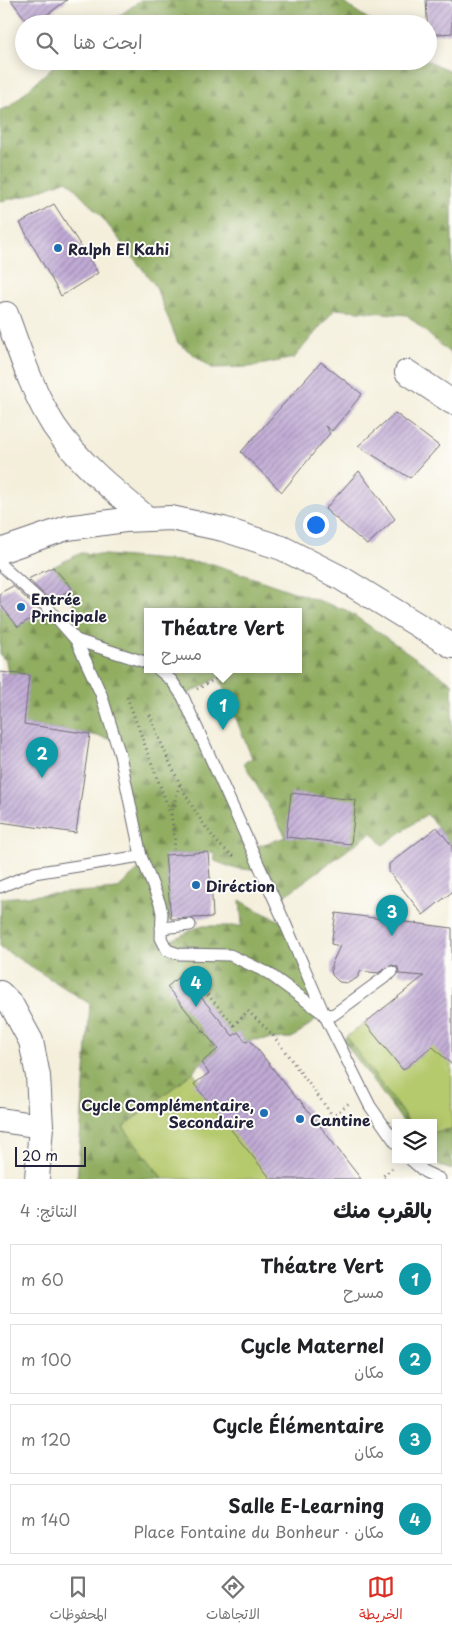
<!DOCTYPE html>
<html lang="ar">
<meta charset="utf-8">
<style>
body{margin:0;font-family:"Playpen Sans","Playpen Sans Arabic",sans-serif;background:#f2f2f2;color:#202124;direction:rtl}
.controls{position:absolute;right:15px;bottom:15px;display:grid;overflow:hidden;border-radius:0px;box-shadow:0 2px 12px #0003}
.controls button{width:45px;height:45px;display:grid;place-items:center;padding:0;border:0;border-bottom:1px solid #e0e0e0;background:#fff;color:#202124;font:25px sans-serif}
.scale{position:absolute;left:15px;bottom:12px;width:71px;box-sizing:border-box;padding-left:5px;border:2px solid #22223b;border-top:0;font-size:14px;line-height:18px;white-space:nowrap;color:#22223b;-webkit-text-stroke:4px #fdfcf7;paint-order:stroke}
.you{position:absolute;left:315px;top:524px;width:18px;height:18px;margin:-12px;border:4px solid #fff;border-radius:50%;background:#1a73e8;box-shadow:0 0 0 8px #1a73e833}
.badge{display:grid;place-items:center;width:32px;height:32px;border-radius:50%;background:#d93025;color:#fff;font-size:16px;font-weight:700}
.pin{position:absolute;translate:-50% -41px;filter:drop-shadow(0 1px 2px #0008)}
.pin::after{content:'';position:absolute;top:26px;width:18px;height:15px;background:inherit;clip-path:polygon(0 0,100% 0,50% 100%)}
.popup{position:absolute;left:144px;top:608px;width:158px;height:65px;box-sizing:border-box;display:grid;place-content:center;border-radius:0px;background:#fff;filter:drop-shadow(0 1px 4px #0005);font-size:16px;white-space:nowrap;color:#757577}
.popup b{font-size:19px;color:#202124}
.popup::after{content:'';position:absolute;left:50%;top:100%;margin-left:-10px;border:10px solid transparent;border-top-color:#fff}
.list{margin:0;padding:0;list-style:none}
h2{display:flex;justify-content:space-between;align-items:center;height:65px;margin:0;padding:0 20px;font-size:21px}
h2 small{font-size:16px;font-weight:400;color:#757577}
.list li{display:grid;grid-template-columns:32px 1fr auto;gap:15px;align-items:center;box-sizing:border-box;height:70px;margin:0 10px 10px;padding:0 10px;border:1px solid #e0e0e0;border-radius:0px}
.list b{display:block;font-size:19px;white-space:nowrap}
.list p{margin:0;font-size:16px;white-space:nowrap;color:#757577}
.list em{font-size:16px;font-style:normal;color:#757577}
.icon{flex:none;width:28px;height:28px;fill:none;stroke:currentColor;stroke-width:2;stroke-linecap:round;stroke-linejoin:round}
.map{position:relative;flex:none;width:452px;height:1179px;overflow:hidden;direction:ltr}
.search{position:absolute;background:#fff;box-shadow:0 2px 12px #0003;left:15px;right:15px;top:15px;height:55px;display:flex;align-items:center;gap:12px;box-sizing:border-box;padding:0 18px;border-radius:28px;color:#757577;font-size:19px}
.sheet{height:385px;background:#fff}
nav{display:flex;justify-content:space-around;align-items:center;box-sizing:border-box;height:70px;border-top:1px solid #e0e0e0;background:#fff;font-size:14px;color:#757577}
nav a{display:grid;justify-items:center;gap:2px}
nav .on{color:#d93025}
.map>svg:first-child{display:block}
</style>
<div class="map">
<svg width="452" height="1179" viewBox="0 0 452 1179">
<defs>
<pattern id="forest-firs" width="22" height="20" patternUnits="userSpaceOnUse" patternTransform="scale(1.25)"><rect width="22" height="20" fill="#90ad60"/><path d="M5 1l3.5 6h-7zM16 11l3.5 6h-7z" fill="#758c50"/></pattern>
<pattern id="building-hatch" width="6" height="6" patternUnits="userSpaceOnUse" patternTransform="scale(1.25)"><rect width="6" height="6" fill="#c1abd5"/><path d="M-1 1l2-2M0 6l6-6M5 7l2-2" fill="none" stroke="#9c8bae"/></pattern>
</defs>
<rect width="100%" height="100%" fill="#fdfcf7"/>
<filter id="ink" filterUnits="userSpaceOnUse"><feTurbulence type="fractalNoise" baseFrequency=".02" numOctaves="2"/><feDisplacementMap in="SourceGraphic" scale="10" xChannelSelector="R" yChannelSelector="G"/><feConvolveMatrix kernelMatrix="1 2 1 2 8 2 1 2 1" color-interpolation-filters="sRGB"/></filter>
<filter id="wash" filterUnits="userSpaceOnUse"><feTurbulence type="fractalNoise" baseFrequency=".0096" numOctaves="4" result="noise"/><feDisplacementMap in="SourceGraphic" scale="20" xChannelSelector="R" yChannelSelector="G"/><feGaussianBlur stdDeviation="1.12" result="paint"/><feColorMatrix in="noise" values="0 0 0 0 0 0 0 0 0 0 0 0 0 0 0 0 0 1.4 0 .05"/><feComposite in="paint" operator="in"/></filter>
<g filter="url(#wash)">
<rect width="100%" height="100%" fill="#f4efdb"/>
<g fill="#b5c96d" stroke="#6c7654">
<polygon points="365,1023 403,1070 423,1054 412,1040 421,1033 452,1062 452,1129 433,1132 433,1123 410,1123 346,1037"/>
<polygon points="193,1072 276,1179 163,1179 123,1127"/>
</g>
<g fill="url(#forest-firs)" stroke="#59684e" fill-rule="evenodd">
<polygon points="141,0 339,0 376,24 108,24"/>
<polygon points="59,61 428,61 452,72 452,355 407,315 335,309 294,358 250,367 212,368 178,343 155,285 100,215 67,180 25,196 0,201 0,110 9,107"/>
<path d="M 81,553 L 213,564 L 346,610 L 452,683 L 452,846 L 427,814 L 383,845 L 372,832 L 276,902 L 261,871 L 233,868 L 215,861 L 214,852 L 165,855 L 171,920 L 162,923 L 164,944 L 200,926 L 242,926 L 240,900 L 257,910 L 285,923 L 324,1014 L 292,1038 L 250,1040 L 246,1042 L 238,1032 L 201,1063 L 193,1072 L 123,1127 L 163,1179 L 77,1179 L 90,1004 L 0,947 L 1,898 L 117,889 L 144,865 L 115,740 L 89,734 L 23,724 L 29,675 L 8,673 L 6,661 L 0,655 L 0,604 L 18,626 L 46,606 L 76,639 L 72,588 L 53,567 ZM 148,611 L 298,611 L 298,669 L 148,669 ZM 219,677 L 252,758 L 244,763 L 286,837 L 251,848 L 183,697 Z"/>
<polygon points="346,1037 410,1123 404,1123 343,1040"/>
<polygon points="452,1129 452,1170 440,1166 433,1159 433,1132"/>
</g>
<g id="blocks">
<g fill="url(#building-hatch)">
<polygon points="11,0 67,0 35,24 29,24"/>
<polygon points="426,0 452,0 452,33 428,35"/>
<polygon points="54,204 98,273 61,296 20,223"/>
<polygon points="321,362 362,394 332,431 325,426 330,433 282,492 241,452"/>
<polygon points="395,413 439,446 410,478 358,446"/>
<polygon points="359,471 395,519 367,545 325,509"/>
<polygon points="53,567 72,588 52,602 28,579"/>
<polygon points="13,586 41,612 18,627 0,604 0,593"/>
<polygon points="0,672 29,675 24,724 90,734 76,833 0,822"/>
<polygon points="291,793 356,800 351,844 286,837"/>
<polygon points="437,827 452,846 452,892 423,915 389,872 389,864"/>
<polygon points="208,852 210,878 211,878 213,917 171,919 165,855"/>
<polygon points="336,913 452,928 452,1065 432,1046 403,1070 365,1023 424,976 399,974 398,967 392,965 378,973 361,971 357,978 348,983 339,982 332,975 331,970 331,965 340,946 331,944"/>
<polygon points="182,974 233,1036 238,1032 246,1042 250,1040 298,1100 299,1099 361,1179 271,1179 194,1084 209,1073 201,1063 218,1049 167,987"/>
</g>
</g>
</g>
<g filter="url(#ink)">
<use href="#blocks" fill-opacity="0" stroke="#6c6a73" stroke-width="1"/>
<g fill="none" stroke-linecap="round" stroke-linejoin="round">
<g stroke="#6c6a73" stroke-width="13">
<g id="lane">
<polyline points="0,564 46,606 76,640 101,694 120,755 141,856 160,904 162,913 161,938 167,950 179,954 230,955 268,973 324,1014 333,1015 392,972"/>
<polyline points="76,640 148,663"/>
<polyline points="158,669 172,681 183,697 285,923 324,1014 370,1106 396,1143"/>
<polyline points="0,887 34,873 141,856"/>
<polyline points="161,928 190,925"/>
<polyline points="411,1160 425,1172 440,1179"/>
</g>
</g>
<g stroke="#6c6a73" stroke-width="26">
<g id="street">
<path d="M 6,314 C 20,352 32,391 54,426 C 79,463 114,491 148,519"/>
<polyline points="407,372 452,402"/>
<polyline points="0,551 67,528 125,520 171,518 223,529 282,548 341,578 452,646"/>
<polyline points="0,993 11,1004 31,1041 38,1076 41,1126 37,1179"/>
<polyline points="0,1120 41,1126"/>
</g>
</g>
<g stroke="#6c6a73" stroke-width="3" stroke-dasharray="1 4" stroke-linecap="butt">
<polyline points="197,689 234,669"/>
<polyline points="127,697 171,815 175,840 174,849"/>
<path d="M 150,715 C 167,759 187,805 217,842 C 222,848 229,852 235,857"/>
<polyline points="171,815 180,783"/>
<polyline points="188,972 234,1025 248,1011 272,1034 333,1116"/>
<polyline points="320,1126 349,1103"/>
<polyline points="384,1179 382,1177 395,1166"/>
</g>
<use href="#lane" stroke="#fff" stroke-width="11"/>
<use href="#street" stroke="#fff" stroke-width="24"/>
</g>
</g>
<g fill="#1f6fb2" stroke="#fdfcf7" stroke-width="2">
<circle cx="58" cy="248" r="5"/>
<circle cx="21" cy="607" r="5"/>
<circle cx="196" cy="885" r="5"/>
<circle cx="264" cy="1113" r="5"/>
<circle cx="300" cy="1119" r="5"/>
</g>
<g text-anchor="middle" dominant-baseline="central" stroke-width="4" stroke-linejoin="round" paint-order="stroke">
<g font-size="15" font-weight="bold" fill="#22223b" stroke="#fdfcf7" text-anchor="start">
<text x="68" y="248">Ralph El Kahi</text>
<text x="31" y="598">Entrée<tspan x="31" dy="17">Principale</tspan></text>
<text x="206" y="885">Diréction</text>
<text x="254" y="1104" text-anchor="end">Cycle Complémentaire,<tspan x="254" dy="17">Secondaire</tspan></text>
<text x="310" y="1119">Cantine</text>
</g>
</g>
</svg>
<div class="controls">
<button><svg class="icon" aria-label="layers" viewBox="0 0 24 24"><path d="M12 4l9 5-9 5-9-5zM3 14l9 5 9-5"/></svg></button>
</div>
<div class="scale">20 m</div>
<div class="you"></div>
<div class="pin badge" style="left:223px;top:730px;background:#0f9aa8">1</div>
<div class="popup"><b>Théatre Vert</b>مسرح</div>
<div class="pin badge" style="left:42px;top:778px;background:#0f9aa8">2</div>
<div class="pin badge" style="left:392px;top:936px;background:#0f9aa8">3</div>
<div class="pin badge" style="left:196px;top:1007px;background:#0f9aa8">4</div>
<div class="search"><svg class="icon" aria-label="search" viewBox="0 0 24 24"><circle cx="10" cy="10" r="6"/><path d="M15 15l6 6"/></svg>ابحث هنا</div>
</div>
<section class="sheet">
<h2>بالقرب منك<small>النتائج: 4</small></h2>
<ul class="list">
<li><span class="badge" style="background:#0f9aa8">1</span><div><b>Théatre Vert</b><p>مسرح</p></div><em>60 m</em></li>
<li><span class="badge" style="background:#0f9aa8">2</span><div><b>Cycle Maternel</b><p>مكان</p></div><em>100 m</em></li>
<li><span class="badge" style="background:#0f9aa8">3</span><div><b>Cycle Élémentaire</b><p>مكان</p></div><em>120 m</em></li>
<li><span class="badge" style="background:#0f9aa8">4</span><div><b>Salle E-Learning</b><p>مكان · Place Fontaine du Bonheur</p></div><em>140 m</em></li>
</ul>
</section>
<nav>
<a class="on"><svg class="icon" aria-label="map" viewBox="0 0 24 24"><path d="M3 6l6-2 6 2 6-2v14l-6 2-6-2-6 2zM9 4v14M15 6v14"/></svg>الخريطة</a>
<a><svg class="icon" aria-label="directions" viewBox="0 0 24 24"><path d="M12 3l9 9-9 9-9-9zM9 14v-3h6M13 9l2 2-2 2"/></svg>الاتجاهات</a>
<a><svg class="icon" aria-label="saved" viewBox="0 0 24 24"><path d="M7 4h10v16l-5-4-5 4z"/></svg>المحفوظات</a>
</nav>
